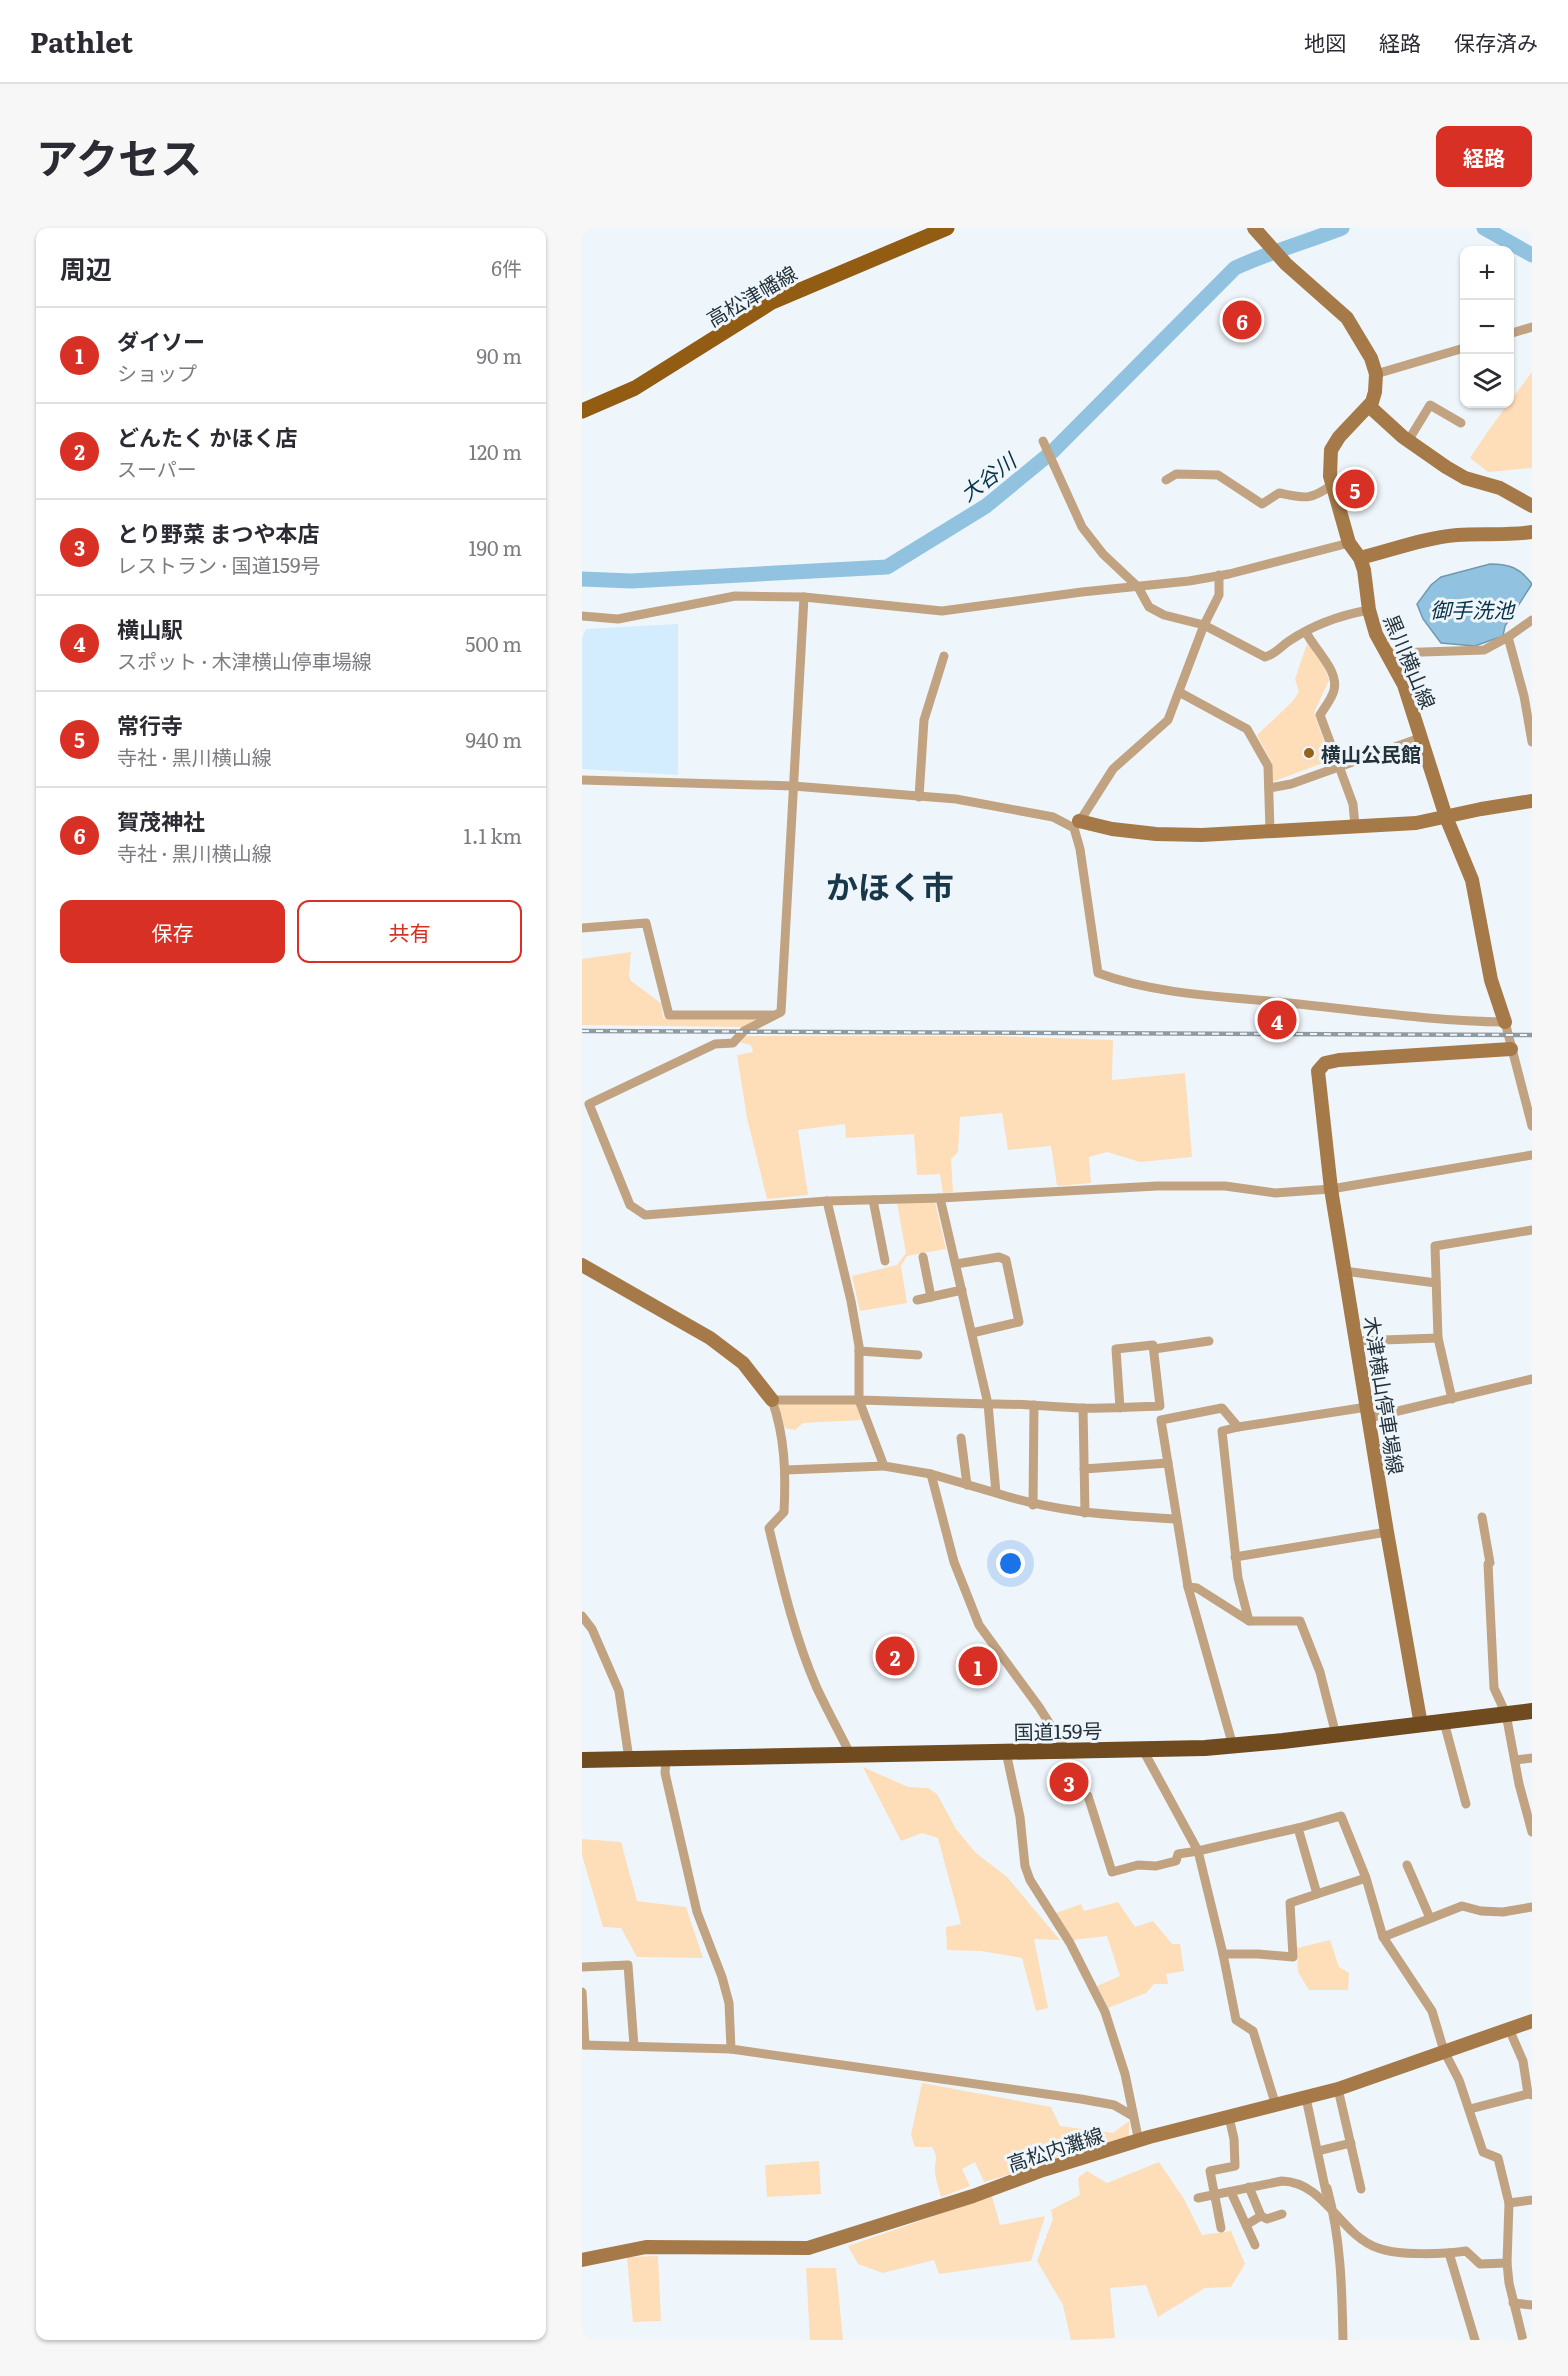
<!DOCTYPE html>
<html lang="ja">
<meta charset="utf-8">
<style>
body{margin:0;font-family:Literata,"Noto Sans JP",serif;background:#f7f7f7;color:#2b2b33}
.controls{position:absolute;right:18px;top:18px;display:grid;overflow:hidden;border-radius:12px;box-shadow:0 2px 4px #0004}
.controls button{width:54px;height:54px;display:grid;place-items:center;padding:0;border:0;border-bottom:2px solid #e1e1e2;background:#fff;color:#2b2b33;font:30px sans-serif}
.you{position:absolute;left:429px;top:1336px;width:21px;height:21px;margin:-15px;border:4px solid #fff;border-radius:50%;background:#1a73e8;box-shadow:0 0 0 9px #1a73e833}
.badge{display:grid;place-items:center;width:39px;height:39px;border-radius:50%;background:#d93025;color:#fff;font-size:20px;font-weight:700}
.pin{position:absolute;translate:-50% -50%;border:3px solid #fff;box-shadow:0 2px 6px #0006}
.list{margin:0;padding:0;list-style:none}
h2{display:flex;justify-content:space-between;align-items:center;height:78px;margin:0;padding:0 24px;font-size:26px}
h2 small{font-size:20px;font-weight:400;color:#7c7c81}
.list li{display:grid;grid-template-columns:39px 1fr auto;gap:18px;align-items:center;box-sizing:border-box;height:96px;padding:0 24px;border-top:2px solid #e1e1e2}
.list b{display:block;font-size:22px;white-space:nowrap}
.list p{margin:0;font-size:20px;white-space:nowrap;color:#7c7c81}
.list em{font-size:20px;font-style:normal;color:#7c7c81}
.actions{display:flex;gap:12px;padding:18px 24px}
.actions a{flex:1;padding:14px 0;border:2px solid #d93025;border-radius:12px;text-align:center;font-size:21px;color:#d93025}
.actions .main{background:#d93025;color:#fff}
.icon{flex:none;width:33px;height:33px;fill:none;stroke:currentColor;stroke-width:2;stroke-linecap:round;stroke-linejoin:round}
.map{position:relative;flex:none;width:950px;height:2112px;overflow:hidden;border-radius:12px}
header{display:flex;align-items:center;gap:36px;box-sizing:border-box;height:84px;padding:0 30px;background:#fff;border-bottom:2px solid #e1e1e2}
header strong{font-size:28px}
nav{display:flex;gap:33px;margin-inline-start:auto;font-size:21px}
.intro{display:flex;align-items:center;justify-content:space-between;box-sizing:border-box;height:144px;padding:0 36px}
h1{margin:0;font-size:42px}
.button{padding:15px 27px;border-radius:12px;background:#d93025;color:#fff;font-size:21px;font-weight:700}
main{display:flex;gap:36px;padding:0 36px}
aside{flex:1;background:#fff;border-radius:12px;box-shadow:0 2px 4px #0004}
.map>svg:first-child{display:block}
</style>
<header>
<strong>Pathlet</strong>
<nav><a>地図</a><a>経路</a><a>保存済み</a></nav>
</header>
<div class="intro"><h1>アクセス</h1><a class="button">経路</a></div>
<main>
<aside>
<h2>周辺<small>6件</small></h2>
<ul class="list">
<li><span class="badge">1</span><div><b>ダイソー</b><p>ショップ</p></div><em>90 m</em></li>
<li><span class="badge">2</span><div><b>どんたく かほく店</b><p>スーパー</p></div><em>120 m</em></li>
<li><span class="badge">3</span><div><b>とり野菜 まつや本店</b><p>レストラン · 国道159号</p></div><em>190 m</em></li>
<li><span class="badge">4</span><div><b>横山駅</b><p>スポット · 木津横山停車場線</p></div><em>500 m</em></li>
<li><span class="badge">5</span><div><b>常行寺</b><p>寺社 · 黒川横山線</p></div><em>940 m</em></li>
<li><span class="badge">6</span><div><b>賀茂神社</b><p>寺社 · 黒川横山線</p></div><em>1.1 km</em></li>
</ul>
<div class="actions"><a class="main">保存</a><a>共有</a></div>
</aside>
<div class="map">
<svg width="950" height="2112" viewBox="0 0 950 2112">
<rect width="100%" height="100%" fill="#eff6fb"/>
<polygon fill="#d3edfe" points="96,396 96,547 0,541 0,410 4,401"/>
<g fill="#feddb9">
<path d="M 950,144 L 950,240 L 906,244 L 888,230 C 908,199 928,173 950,144 Z"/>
<polygon points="725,416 740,432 747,452 732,485 749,532 690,554 690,535 675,507 709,475 717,464 713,451"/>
<polygon points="49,724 47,748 49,753 80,776 81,790 181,790 162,799 0,797 0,731"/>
<polygon points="161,808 413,808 531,812 530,852 603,845 610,929 558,934 525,924 507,929 509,955 475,958 469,918 426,922 420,885 378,889 376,924 369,931 371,964 361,966 358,946 335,947 332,906 264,910 263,896 216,902 226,967 185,971 165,890 155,827 171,824 169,817 159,815"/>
<polygon points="353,974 364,1021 325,1028 319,1038 325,1075 278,1083 270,1048 315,1037 324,1025 315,975"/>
<polygon points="274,1174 281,1192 221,1195 213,1202 203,1200 195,1176"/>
<polygon points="281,1539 326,1559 346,1560 355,1566 374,1601 394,1625 425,1649 478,1712 452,1711 466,1780 454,1783 440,1730 399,1723 365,1722 364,1699 379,1696 356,1610 340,1605 319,1613"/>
<polygon points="0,1611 39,1614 55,1673 104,1679 121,1730 55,1729 39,1700 21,1699 0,1627"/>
<polygon points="536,1674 553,1699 571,1693 590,1716 598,1716 602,1743 584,1746 586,1756 572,1756 564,1765 526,1780 515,1758 538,1748 525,1708 491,1712 474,1685 499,1676 502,1683"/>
<polygon points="748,1712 757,1739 767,1745 766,1762 727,1762 716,1744 715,1720"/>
<path d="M 340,1855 L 469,1879 L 478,1898 L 531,1905 L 547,1893 L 547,1911 L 402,1954 L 393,1934 L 380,1941 L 388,1958 L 359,1969 C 357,1961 353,1951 353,1943 C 352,1931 358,1934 350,1919 L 333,1919 L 329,1907 Z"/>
<polygon points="237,1933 239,1966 185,1969 183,1937"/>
<polygon points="577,1934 602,1971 620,2007 649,2003 663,2036 649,2059 623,2060 576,2089 564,2057 528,2060 533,2110 489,2112 481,2077 455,2033 471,1991 469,1982 498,1967 496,1950 505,1943 525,1955"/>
<polygon points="410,1968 418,1997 463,1988 449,2033 357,2046 352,2032 301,2045 276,2036 266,2018"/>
<polygon points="76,2028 79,2093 51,2094 45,2029"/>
<polygon points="224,2040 254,2040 261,2112 228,2112"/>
</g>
<path fill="#91c3e1" stroke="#7098af" stroke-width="1.5" d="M 908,336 C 928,336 938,340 950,356 L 923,398 L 921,408 L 893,418 L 859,415 L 841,391 L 835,376 L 849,357 L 859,349 Z"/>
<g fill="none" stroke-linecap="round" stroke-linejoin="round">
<g stroke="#91c3e1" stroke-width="15">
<polyline points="902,0 950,27"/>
<path d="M 0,351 L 49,353 L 305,339 L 404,278 L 471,223 L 653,40 C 688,24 724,14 760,0"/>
</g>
<g stroke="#c1a382" stroke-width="9">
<polyline points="927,106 950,99"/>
<polyline points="794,146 882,120"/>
<polyline points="461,213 500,299 521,326 556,359 567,379 582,387 622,397 586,492 531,541 496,596"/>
<polyline points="826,213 848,177 879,195"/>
<path d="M 584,252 L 594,246 L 636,247 L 680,276 L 697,265 C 723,270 727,273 750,257"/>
<path d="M 637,347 L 637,367 L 622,397 L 683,429 C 694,426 698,419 707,413 C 731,397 759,387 787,382"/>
<polyline points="222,369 360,383 500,364 607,353 647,346 767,315"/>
<polyline points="0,388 36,391 153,368 222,369 199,784 162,803 151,815 133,816 7,876 48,977 63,987 245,973"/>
<path d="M 724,404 C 732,421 757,442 752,462 C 750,471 742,480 738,487 L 771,576 L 773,598"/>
<polyline points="926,409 942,468 950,514"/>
<polyline points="802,421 811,425 902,422 926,409 950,392"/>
<polyline points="597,464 665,501 686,538 688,603"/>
<path d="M 0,552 L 211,558 L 374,571 L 471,589 L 492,600 L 498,621 L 516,745 C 573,766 636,768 696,774 C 771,781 846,793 923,794 L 950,898"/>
<polyline points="687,560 709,556 838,510"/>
<polyline points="337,569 342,492 362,428"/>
<polyline points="0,700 64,695 87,787 190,787"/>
<polyline points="291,972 303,1033"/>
<polyline points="341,1029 349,1069"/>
<polyline points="374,1036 417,1029 424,1032 437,1094 390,1105"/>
<polyline points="762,1043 854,1055"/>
<polyline points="335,1072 380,1062"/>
<polyline points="774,1113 856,1110"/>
<polyline points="572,1121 627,1113"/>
<polyline points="277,1123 336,1127"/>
<polyline points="870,1171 856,1110 853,1018 950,1002"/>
<polyline points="501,1180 503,1285"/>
<path d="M 538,1180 L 534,1121 L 571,1117 L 578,1178 C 552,1179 525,1181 499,1180 C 468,1179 437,1175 406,1176 L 358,970 L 575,958 L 643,958 L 693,965 L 749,961 L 950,927"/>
<polyline points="787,1190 950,1151"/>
<polyline points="656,1199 785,1179"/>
<polyline points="379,1210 385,1257"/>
<polyline points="502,1241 586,1235"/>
<polyline points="204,1242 302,1238"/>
<polyline points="349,1246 372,1334 397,1397 457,1479 485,1523"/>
<path d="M 414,1265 L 349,1246 L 302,1238 L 277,1172 L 406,1176 L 414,1265 C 476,1285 530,1287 594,1291"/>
<polyline points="451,1277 452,1177"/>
<polyline points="900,1289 908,1335 906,1336 912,1460 924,1486 937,1556 950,1604"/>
<polyline points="653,1329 805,1304"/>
<polyline points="606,1359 579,1192 640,1180 656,1199 640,1203 656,1350 667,1393"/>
<polyline points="0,1388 10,1401 37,1463 47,1531"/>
<polyline points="862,1494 884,1576"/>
<polyline points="651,1518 606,1359 615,1360 667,1393 718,1393 738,1444 754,1507"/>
<polyline points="424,1524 438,1589 443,1638 448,1652 488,1715 523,1784 543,1846 557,1914"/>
<path d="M 269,1528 C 258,1505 245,1482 234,1458 C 212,1407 200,1354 187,1300 L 202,1284 C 204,1245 203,1209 190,1172 L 277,1172 L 277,1118 L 269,1073 L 245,973 L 358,970"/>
<polyline points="84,1531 83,1545 115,1684 140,1749 147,1775 149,1821"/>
<polyline points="933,1532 950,1530"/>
<polyline points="506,1568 530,1644 556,1637 574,1638 594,1633 596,1626 616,1623 561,1522"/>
<polyline points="716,1600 616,1623 641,1726 676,1726 711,1729 708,1675 735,1666"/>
<polyline points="825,1637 848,1690"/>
<polyline points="784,1650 735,1666 716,1600 759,1588 784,1650 801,1709 850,1783 862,1823 877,1852 901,1924 916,1930 927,1975"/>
<polyline points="801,1709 880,1678 899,1683 921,1684 950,1679"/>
<polyline points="641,1726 654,1792 671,1803 694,1878"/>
<polyline points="0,1739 46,1737 52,1818"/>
<polyline points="0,1764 3,1817"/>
<polyline points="927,1801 941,1833 946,1866 950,1867"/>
<polyline points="0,1817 149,1821 499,1871 532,1877 551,1888"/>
<polyline points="756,1861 779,1961"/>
<polyline points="724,1870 744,1964"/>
<polyline points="888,1881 946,1866"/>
<polyline points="736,1923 769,1915"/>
<path d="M 745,1960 C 759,2011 760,2060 761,2112"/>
<polyline points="649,1964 673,2017"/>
<path d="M 616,1970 L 700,1953 C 743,1954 758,2007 796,2020 C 817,2028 862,2026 884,2023 L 898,2036 L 925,2035"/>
<polyline points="679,1988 685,1991 700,1986"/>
<polyline points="664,1997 679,1988 667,1959"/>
<polyline points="639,2000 628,1943 653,1938 652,1911 647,1889"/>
<polyline points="867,2025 893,2112"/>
<polyline points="931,2075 950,2077"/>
<polyline points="941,2112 927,2055 925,2035 927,1975 950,1972"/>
</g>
<g stroke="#a67a48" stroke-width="14">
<polyline points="672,0 704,36 765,90 789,130 794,146 793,164 790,174 757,209 749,222 748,248 767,315 778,330 782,342 787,382 794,406 822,457 864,589 890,652 909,752 923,794"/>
<polyline points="787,178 821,209 864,239 883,250 918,260 950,278"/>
<path d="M 778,330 C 810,322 842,310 875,307 C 900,305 925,308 950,304"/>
<polyline points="497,593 530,601 574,606 620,607 834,595 899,581 950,573"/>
<polyline points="0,1037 128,1110 161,1135 190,1172"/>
<polyline points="839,1497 805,1304 749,961 736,843 743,835 757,832 929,821"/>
<polyline points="0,2032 64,2019 226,2020 391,1968 461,1942 567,1909 756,1861 950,1793"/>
</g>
<polyline stroke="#925c12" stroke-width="15" points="0,183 53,160 190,74 365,0"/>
<polyline stroke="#704b20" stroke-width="16" points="0,1532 623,1520 701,1513 950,1483"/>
<g stroke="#909aa1" stroke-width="4.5">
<polyline id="rail" points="0,803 950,807"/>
</g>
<use href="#rail" stroke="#eff6fb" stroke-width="2" stroke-dasharray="7" stroke-linecap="butt"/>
</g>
<circle fill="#99621b" stroke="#eff6fb" stroke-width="2" cx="727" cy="525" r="6"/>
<g text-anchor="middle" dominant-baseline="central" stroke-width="6" stroke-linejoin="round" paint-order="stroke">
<g font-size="20" fill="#24323b" stroke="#eff6fb">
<text transform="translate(169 67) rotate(-30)">高松津幡線</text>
<text transform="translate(829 433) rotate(67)">黒川横山線</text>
<text transform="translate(803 1167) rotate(81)">木津横山停車場線</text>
<text transform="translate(476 1502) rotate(-1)">国道159号</text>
<text transform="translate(473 1920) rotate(-18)">高松内灘線</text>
</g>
<g font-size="20" font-weight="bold" fill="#24323b" stroke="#eff6fb" text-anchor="start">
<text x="739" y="525">横山公民館</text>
</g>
<g font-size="21" font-style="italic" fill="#073347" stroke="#eff6fb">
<text transform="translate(405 248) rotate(-37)">大谷川</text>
<text x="890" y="380">御手洗池</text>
</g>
<g font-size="32" font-weight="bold" fill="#18384a" stroke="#eff6fb">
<text x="308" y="657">かほく市</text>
</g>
</g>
</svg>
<div class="controls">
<button>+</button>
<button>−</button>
<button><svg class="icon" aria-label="layers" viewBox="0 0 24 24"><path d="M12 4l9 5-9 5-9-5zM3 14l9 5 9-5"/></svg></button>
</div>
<div class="you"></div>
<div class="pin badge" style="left:396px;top:1438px">1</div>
<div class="pin badge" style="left:313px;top:1428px">2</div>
<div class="pin badge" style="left:487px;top:1554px">3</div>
<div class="pin badge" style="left:695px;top:792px">4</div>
<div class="pin badge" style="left:773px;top:261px">5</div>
<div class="pin badge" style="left:660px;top:92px">6</div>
</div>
</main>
